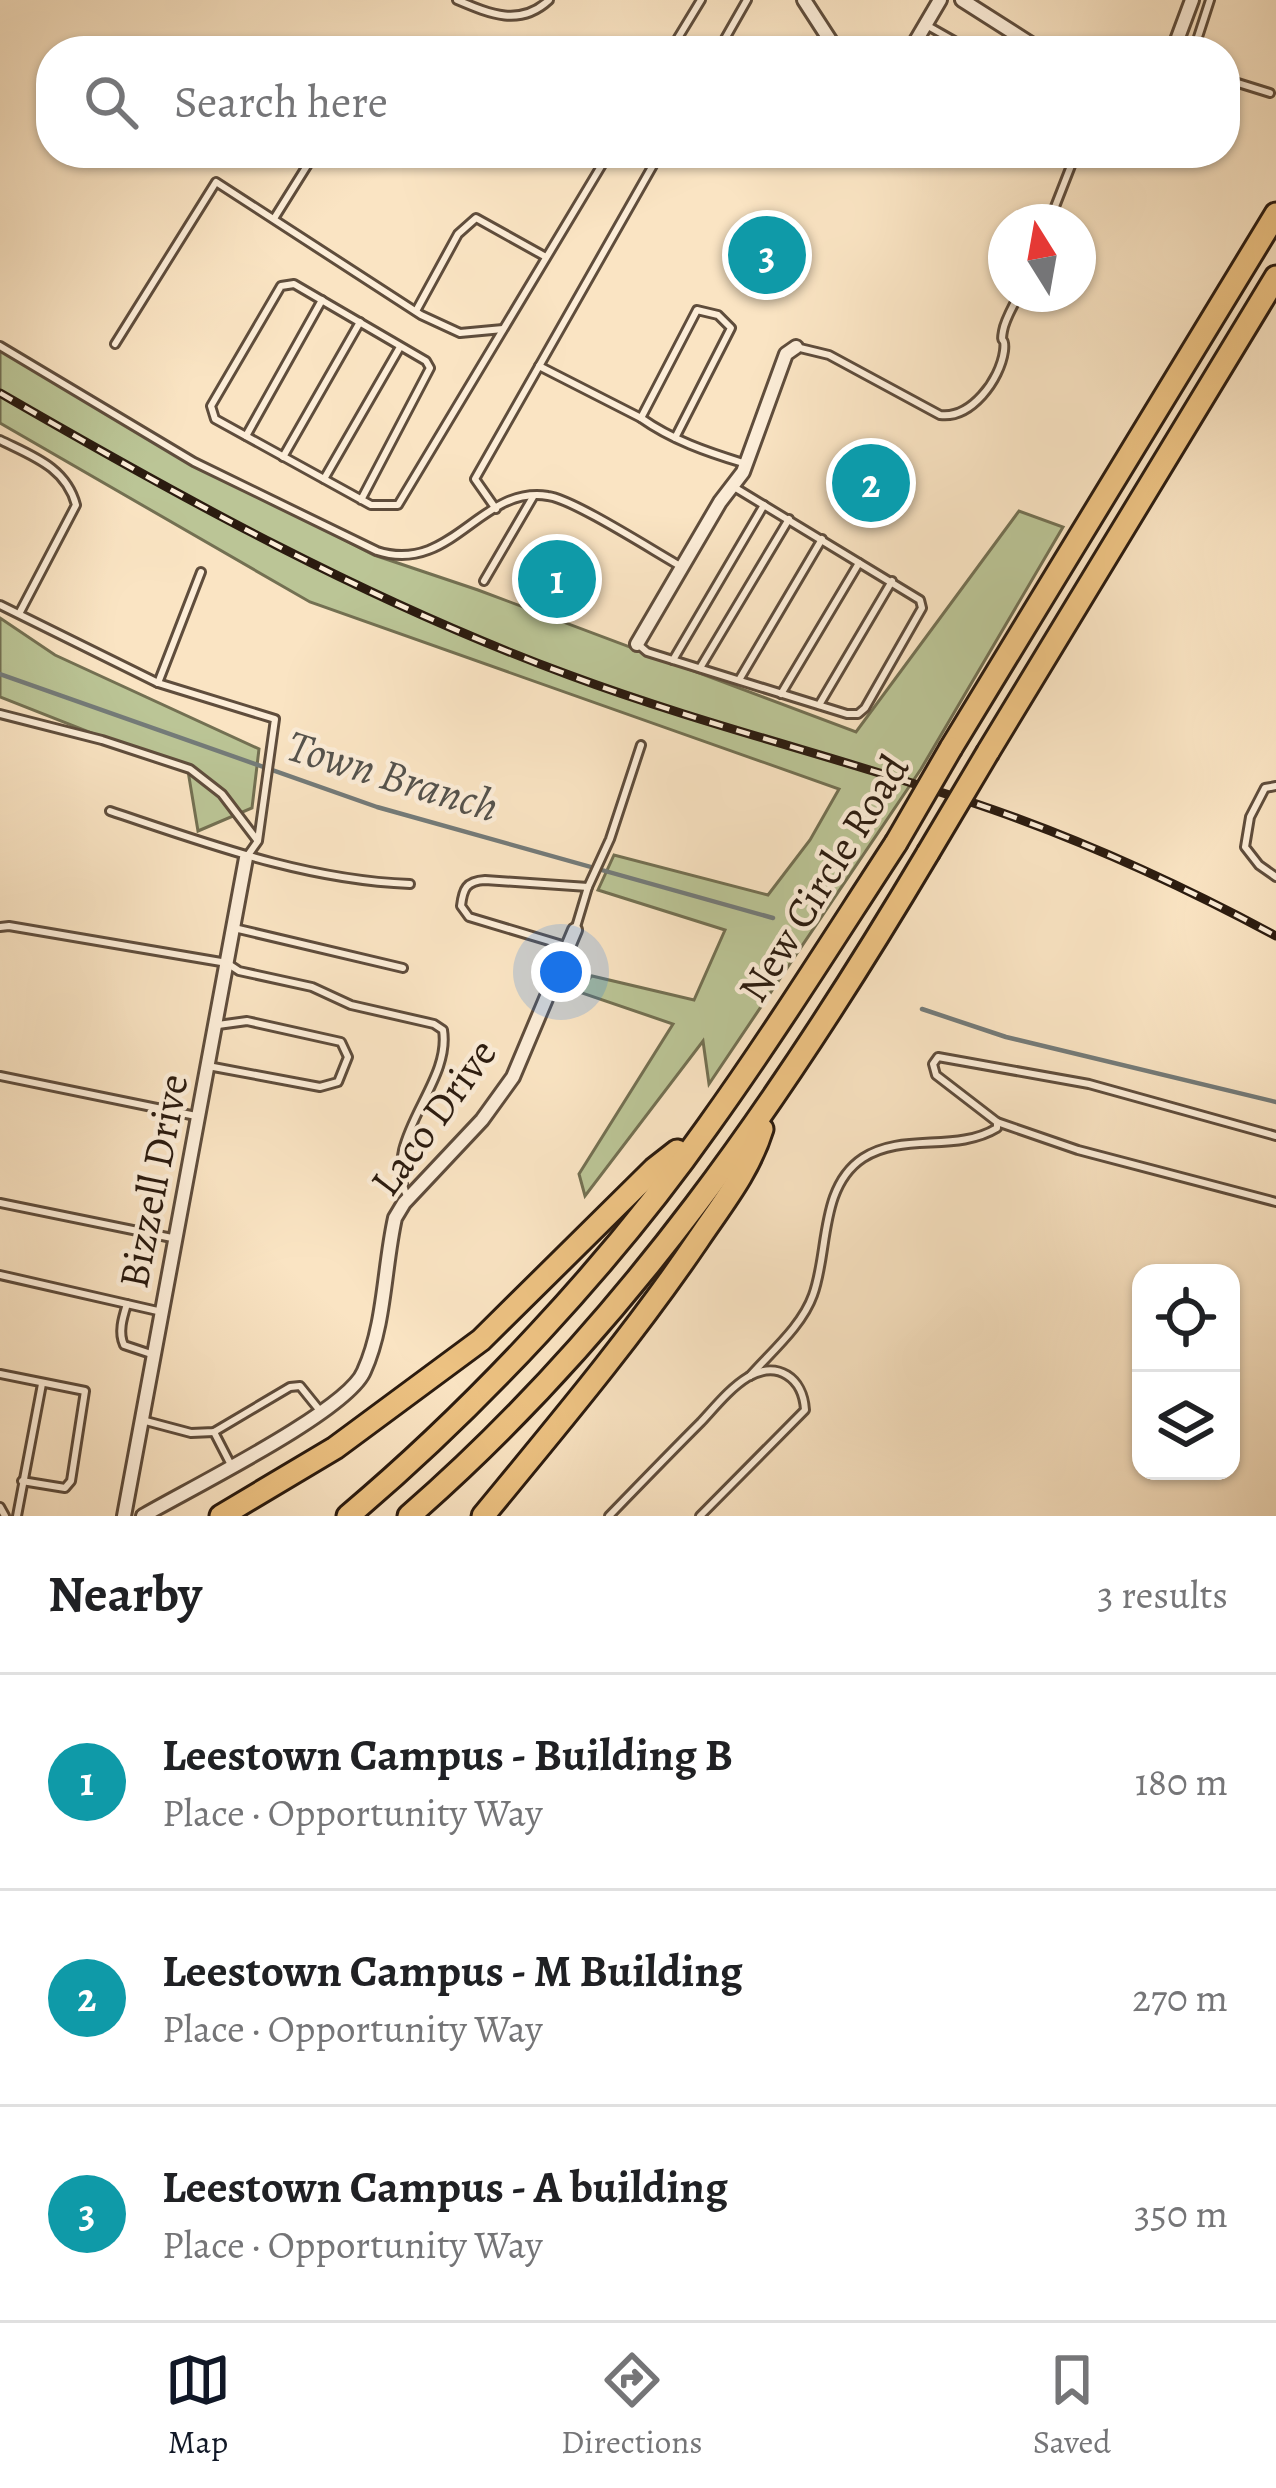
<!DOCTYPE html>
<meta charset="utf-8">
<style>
body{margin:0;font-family:Alegreya,serif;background:#f6f6f6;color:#202124}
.controls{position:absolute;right:36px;bottom:36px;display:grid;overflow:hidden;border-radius:24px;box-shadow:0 3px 9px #0004}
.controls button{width:108px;height:108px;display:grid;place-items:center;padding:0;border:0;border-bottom:3px solid #e0e0e0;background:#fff;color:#202124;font:60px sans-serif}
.compass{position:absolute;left:988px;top:204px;width:108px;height:108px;border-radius:50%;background:#fff;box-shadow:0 3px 9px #0004;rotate:349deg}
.you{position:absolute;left:561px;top:972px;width:42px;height:42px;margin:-30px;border:9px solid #fff;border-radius:50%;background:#1a73e8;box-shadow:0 0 0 18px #1a73e833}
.badge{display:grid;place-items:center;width:78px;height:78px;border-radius:50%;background:#111827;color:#fff;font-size:39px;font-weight:700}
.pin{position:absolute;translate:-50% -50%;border:6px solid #fff;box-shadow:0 3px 12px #0006}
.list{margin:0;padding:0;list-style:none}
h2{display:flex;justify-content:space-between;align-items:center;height:156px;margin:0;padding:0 48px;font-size:51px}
h2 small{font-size:39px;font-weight:400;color:#757577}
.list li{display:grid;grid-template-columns:78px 1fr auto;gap:36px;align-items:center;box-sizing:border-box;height:216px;padding:0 48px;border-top:3px solid #e0e0e0}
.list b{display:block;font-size:45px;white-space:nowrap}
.list p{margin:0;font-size:39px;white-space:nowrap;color:#757577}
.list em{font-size:39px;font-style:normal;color:#757577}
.icon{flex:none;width:66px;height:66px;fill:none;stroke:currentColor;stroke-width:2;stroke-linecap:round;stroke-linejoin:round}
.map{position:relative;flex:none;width:1276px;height:1516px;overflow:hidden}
.search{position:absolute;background:#fff;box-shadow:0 3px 9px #0004;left:36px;right:36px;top:36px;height:132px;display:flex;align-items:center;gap:30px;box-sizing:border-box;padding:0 42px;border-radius:48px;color:#757577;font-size:45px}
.sheet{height:804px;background:#fff}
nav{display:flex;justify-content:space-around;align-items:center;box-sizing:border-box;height:168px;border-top:3px solid #e0e0e0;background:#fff;font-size:33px;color:#757577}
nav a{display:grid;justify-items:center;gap:6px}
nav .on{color:#111827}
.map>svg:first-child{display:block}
</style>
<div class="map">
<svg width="1276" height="1516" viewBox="0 0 1276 1516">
<rect width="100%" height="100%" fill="#fae4c3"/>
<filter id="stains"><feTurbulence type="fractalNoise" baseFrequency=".00167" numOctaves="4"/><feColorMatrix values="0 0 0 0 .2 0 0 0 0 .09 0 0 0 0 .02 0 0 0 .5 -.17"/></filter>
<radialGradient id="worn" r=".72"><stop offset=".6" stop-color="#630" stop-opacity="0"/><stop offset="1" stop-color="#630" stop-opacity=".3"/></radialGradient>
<g fill="#bbc596" stroke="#737052" stroke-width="3">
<polygon points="0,342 194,462 374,555 478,590 856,732 1019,511 1063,527 921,769 709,1084 703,1041 585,1196 579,1174 673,1024 576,991 592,976 694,1000 725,930 598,890 614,855 768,895 810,840 839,789 310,602 0,423"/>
<polygon points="0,618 55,655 259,749 252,808 198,831 188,771 0,697"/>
</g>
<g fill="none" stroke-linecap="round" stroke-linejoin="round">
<g stroke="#747b79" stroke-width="4.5">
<polyline points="0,674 377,807 773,918"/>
<polyline points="922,1009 1006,1037 1276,1102"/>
</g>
<g stroke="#5f4d3c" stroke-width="12">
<g id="service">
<path d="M 457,0 C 490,14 520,27 549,0"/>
<polyline points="928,26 972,51"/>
<polyline points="1198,37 1210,0"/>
<polyline points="670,51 701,0"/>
<polyline points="718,51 747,0"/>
<polyline points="1225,79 1270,93"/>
<polyline points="275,217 315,153"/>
<polyline points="1049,222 1076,153"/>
<polyline points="416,311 458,234 476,218 546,257"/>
<polyline points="115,344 216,182 421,315 460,333 503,329"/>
<path d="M 0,346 L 194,462 L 377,551 C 452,575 480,485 548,496 C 573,499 655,552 682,567"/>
<path d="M 796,347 L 829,355 L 940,415 C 971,419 1000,380 1004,351 C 1006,334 1000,347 1003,331 C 1005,319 1014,305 1019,294"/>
<polyline points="539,366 641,418"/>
<polyline points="246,436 322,300"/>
<path d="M 675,438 L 731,328 L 718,315 L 697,310 L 641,418 C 672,440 707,452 743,463"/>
<path d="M 0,440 C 32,456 66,467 76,505 L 20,612"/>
<polyline points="283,457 360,322"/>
<polyline points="324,479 400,347"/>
<polyline points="361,500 430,368 426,361 294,284 281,286 211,406 215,419 371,505 398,505 609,153"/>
<polyline points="496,509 475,479 660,153"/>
<polyline points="484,581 533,497"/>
<polyline points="0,605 158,683 275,719 258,841 246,858"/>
<polyline points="640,646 647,652 847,714 858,714 865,708 922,608 920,600 734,487"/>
<polyline points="673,660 764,505"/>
<polyline points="700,668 789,519"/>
<polyline points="739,680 822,539"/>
<polyline points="158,683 201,572"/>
<polyline points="781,694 859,563"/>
<polyline points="819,705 892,581"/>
<polyline points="0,714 102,740 190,769 222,794 257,840"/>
<polyline points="1276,786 1265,788 1250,817 1245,847 1259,865 1276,877"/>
<path d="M 110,811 C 209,844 305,880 410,884"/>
<polyline points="588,887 610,839 641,745"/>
<path d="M 0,927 L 9,926 L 227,963 L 239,971 L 312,987 L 351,1005 L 434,1024 L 443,1030 C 452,1086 378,1139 408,1198"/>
<polyline points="234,928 403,968"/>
<path d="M 569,947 L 469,917 L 461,906 C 463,889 466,881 485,880 L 588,887 L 576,927"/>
<polyline points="208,1066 320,1087 338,1082 348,1057 341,1042 247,1021 218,1025"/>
<polyline points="0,1076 196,1116"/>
<polyline points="997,1122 1078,1150 1276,1202"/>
<polyline points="0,1203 172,1238"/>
<polyline points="0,1275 127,1304"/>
<path d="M 151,1354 L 124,1345 C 118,1332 123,1317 127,1304 L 162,1312"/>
<polyline points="0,1374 85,1391 71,1481 65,1488 22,1481"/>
<path d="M 750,1376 C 771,1352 802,1326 813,1295 C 829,1252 819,1187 863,1158 C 903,1132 956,1153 997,1128 L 997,1122 L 936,1075 L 933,1064 L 938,1057 L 1089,1084 L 1276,1136"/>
<polyline points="142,1420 191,1433 214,1432 290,1387 300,1386 321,1412"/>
<polyline points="214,1432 231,1465"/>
<polyline points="0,1507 5,1516"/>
<polyline points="17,1516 42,1384"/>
<path d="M 609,1516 C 639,1485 670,1453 701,1422 C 715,1407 730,1388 748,1377 C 778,1360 803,1378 805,1410 L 700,1516"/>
</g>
</g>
<g stroke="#5f4d3c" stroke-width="18">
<g id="minor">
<polyline points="804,0 837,51"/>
<polyline points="962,0 1042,51"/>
<polyline points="910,51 940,0"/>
<polyline points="1173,51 1192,0"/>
<polyline points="637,644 720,502 743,472 786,354 796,347"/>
<polyline points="124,1516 246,858"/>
<path d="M 143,1516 C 187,1490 348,1411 364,1371 C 385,1325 384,1267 395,1218 L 404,1203 L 482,1120 L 513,1077 L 575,930"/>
</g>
</g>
<g stroke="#2b1b0f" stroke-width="27">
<g id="motorway">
<polyline points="951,748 1276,214"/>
<polyline points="988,752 1276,277"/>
<polyline points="221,1516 335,1448 481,1340 654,1169 677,1151"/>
<path d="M 348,1516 C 476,1408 611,1264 708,1126 C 774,1034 834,938 896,843"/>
<path d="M 409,1516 C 625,1328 783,1097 928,853"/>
<path d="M 483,1516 C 557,1426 632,1337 698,1240 C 723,1203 749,1171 762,1129"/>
</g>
</g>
<use href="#service" stroke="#fcedd8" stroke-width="6"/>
<use href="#minor" stroke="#fcedd8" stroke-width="12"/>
<use href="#motorway" stroke="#edc282" stroke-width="21"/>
<g stroke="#2b1b0f" stroke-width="9">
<path id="rail" d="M 0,393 C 185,500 368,601 569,675 C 709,727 854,761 994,810 C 1091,844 1185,887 1276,936"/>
</g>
<use href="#rail" stroke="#fcedd8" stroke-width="4.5" stroke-dasharray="14" stroke-linecap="butt"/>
<g stroke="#2b1b0f" stroke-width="27" stroke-linecap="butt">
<g id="motorway-bridge">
<polyline points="896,843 951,748"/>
<polyline points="928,853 988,752"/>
</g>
</g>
<use href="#motorway-bridge" stroke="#edc282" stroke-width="21"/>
</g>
<g text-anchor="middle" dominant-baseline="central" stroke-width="9" stroke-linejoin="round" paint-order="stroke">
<g font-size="42" fill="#2b1b0f" stroke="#fcedd8">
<text transform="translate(823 878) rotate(-58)">New Circle Road</text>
<text transform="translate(433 1117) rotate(-54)">Laco Drive</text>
<text transform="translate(153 1181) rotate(-79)">Bizzell Drive</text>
</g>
<g font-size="45" font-style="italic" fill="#55534d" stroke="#fcedd8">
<text transform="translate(393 776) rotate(17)">Town Branch</text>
</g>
</g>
<rect width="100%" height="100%" filter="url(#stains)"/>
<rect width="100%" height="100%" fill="url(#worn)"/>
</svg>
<div class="controls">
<button><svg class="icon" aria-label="locate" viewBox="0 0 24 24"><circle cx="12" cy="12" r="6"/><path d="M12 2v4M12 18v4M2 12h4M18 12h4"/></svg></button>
<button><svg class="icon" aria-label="layers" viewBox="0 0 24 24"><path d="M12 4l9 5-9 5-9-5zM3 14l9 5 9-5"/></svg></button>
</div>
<svg class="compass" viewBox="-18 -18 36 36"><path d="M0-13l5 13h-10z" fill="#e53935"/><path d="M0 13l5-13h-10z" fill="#757577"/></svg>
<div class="you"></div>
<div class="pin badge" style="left:557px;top:579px;background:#0f9aa8">1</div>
<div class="pin badge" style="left:871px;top:483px;background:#0f9aa8">2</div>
<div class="pin badge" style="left:767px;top:255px;background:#0f9aa8">3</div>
<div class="search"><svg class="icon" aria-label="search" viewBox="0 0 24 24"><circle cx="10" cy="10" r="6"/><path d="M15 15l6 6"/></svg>Search here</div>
</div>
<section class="sheet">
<h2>Nearby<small>3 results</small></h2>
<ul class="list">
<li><span class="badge" style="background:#0f9aa8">1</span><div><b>Leestown Campus - Building B</b><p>Place · Opportunity Way</p></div><em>180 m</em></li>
<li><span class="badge" style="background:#0f9aa8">2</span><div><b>Leestown Campus - M Building</b><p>Place · Opportunity Way</p></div><em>270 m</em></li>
<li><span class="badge" style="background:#0f9aa8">3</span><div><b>Leestown Campus - A building</b><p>Place · Opportunity Way</p></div><em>350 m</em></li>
</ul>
</section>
<nav>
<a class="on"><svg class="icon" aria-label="map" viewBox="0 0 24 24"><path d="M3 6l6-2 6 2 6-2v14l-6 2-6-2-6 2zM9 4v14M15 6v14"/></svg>Map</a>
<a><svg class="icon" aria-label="directions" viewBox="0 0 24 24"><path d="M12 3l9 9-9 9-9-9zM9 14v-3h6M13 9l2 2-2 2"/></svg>Directions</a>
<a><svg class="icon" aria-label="saved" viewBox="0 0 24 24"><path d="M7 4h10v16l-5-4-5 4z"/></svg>Saved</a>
</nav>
